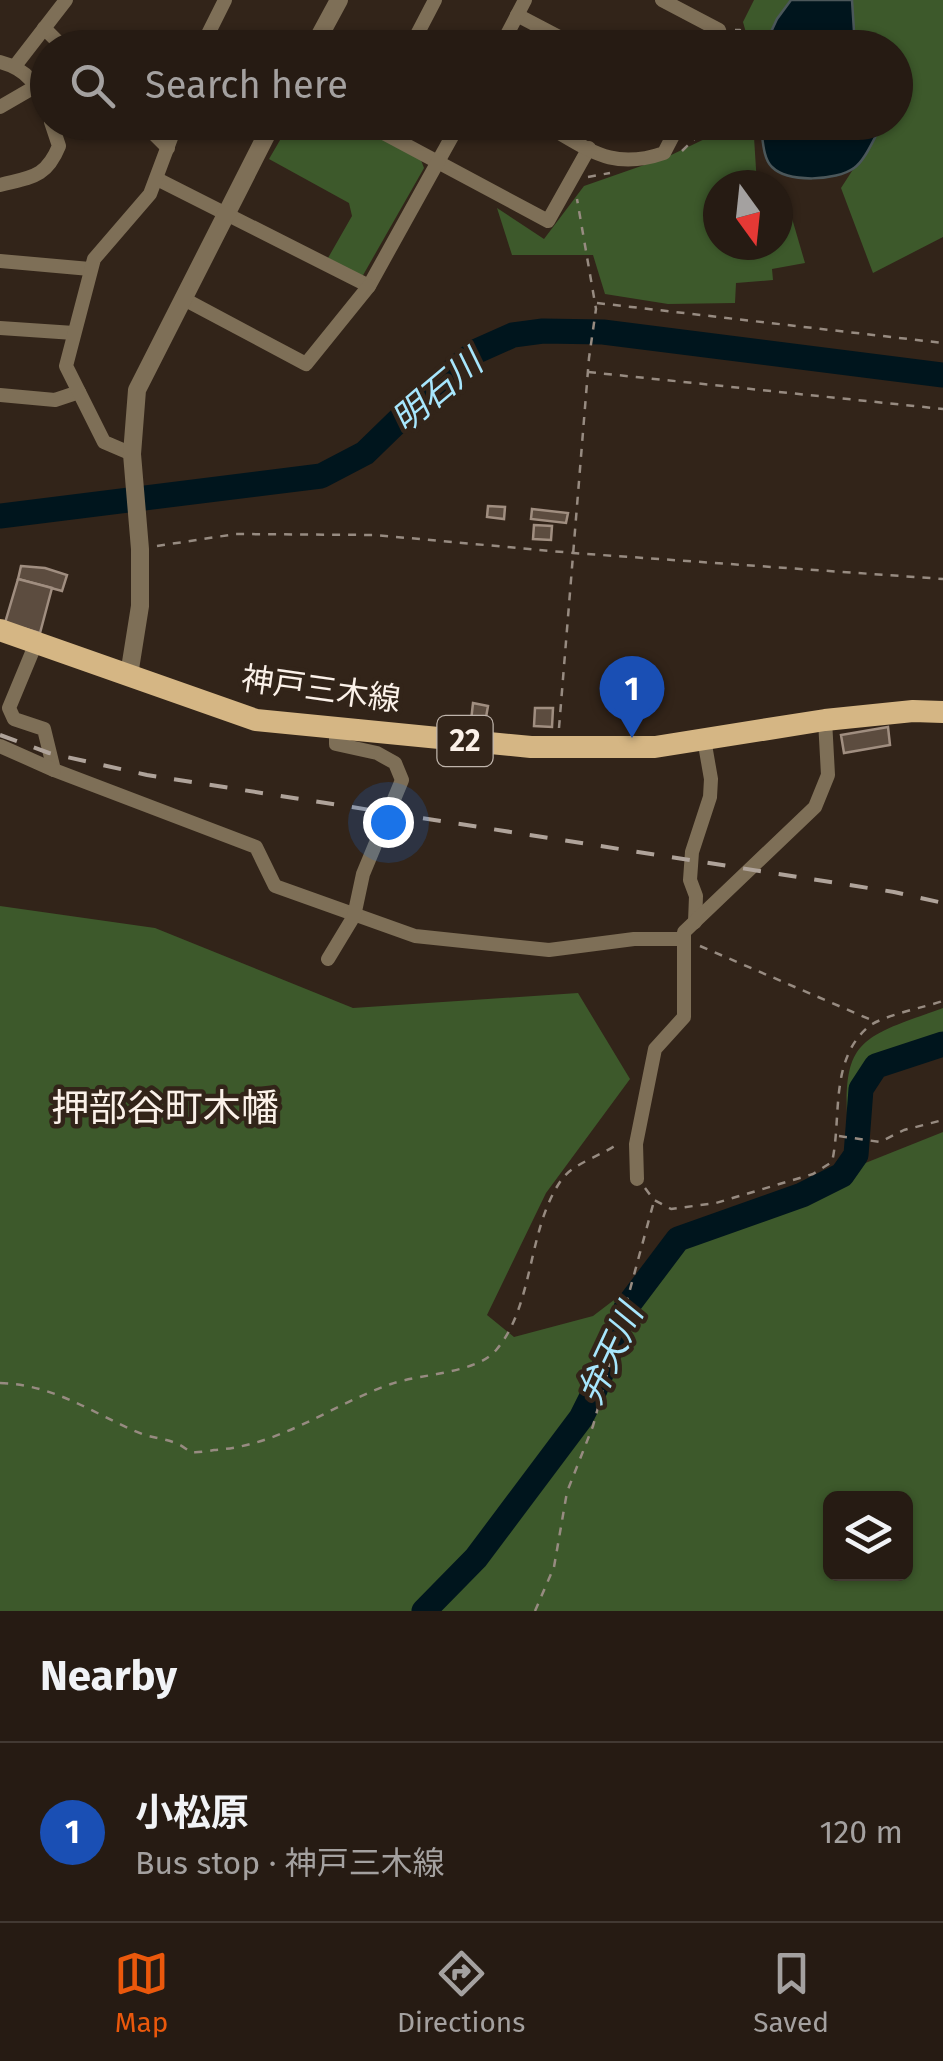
<!DOCTYPE html>
<meta charset="utf-8">
<style>
body{margin:0;font-family:"Fira Sans","Noto Sans JP",sans-serif;background:#2e241c;color:#f1f3f6}
.controls{position:absolute;right:30px;bottom:30px;display:grid;overflow:hidden;border-radius:15px;box-shadow:0 2px 8px #0004}
.controls button{width:90px;height:90px;display:grid;place-items:center;padding:0;border:0;border-bottom:2px solid #423933;background:#261b13;color:#f1f3f6;font:50px sans-serif}
.compass{position:absolute;left:703px;top:170px;width:90px;height:90px;border-radius:50%;background:#261b13;box-shadow:0 2px 8px #0004;rotate:165deg}
.you{position:absolute;left:388px;top:822px;width:35px;height:35px;margin:-25px;border:8px solid #fff;border-radius:50%;background:#1a73e8;box-shadow:0 0 0 15px #1a73e833}
.badge{display:grid;place-items:center;width:65px;height:65px;border-radius:50%;background:#ea580c;color:#fff;font-size:32px;font-weight:700}
.pin{position:absolute;translate:-50% -82px;filter:drop-shadow(0 2px 5px #0008)}
.pin::after{content:'';position:absolute;top:52px;width:35px;height:30px;background:inherit;clip-path:polygon(0 0,100% 0,50% 100%)}
.list{margin:0;padding:0;list-style:none}
h2{display:flex;justify-content:space-between;align-items:center;height:130px;margin:0;padding:0 40px;font-size:42px}
h2 small{font-size:32px;font-weight:400;color:#a4a1a0}
.list li{display:grid;grid-template-columns:65px 1fr auto;gap:30px;align-items:center;box-sizing:border-box;height:180px;padding:0 40px;border-top:2px solid #423933}
.list b{display:block;font-size:38px;white-space:nowrap}
.list p{margin:0;font-size:32px;white-space:nowrap;color:#a4a1a0}
.list em{font-size:32px;font-style:normal;color:#a4a1a0}
.icon{flex:none;width:55px;height:55px;fill:none;stroke:currentColor;stroke-width:2;stroke-linecap:round;stroke-linejoin:round}
.map{position:relative;flex:none;width:943px;height:1611px;overflow:hidden}
.search{position:absolute;background:#261b13;box-shadow:0 2px 8px #0004;left:30px;right:30px;top:30px;height:110px;display:flex;align-items:center;gap:25px;box-sizing:border-box;padding:0 35px;border-radius:55px;color:#a4a1a0;font-size:38px}
.sheet{height:310px;background:#261b13}
nav{display:flex;justify-content:space-around;align-items:center;box-sizing:border-box;height:140px;border-top:2px solid #423933;background:#261b13;font-size:28px;color:#a4a1a0}
nav a{display:grid;justify-items:center;gap:5px}
nav .on{color:#ea580c}
.map>svg:first-child{display:block}
</style>
<div class="map">
<svg width="943" height="1611" viewBox="0 0 943 1611">
<rect width="100%" height="100%" fill="#322419"/>
<g fill="#3d592b" fill-rule="evenodd">
<polygon points="754,0 791,0 777,19 764,47 750,47 743,22"/>
<polygon points="852,0 943,0 943,237 873,273 841,188 883,123 896,122 896,103 902,93 896,90 896,48 855,47"/>
<polygon points="290,123 354,123 421,160 424,168 362,277 328,258 352,216 349,203 269,159"/>
<polygon points="738,123 743,123 754,137 757,185 718,185 718,245 778,245 778,213 791,215 805,263 772,269 773,280 736,283 735,303 668,304 605,294 593,255 512,255 497,208 544,239 584,186 667,157"/>
<path d="M 0,906 L 155,928 L 353,1008 L 578,993 L 630,1079 L 546,1193 L 487,1315 L 514,1337 L 593,1316 L 715,1223 L 943,1132 L 943,1611 L 0,1611 ZM 830,1498 L 906,1498 L 906,1574 L 830,1574 Z"/>
<path d="M 943,1008 L 943,1034 C 913,1044 871,1053 857,1085 C 852,1098 855,1118 855,1132 L 848,1133 C 841,1038 860,1038 943,1008 Z"/>
</g>
<g fill="#00151d" stroke="#4b575a" stroke-width="2.5">
<polygon points="791,0 852,0 855,47 764,47 777,19"/>
<path d="M 760,123 L 760,122 L 883,123 C 875,135 866,160 854,168 C 836,181 788,183 772,167 C 762,158 763,135 760,123 Z"/>
</g>
<g fill="none" stroke-linecap="round" stroke-linejoin="round">
<g stroke="#00151d" stroke-width="25">
<polyline points="0,516 321,476 365,453 437,383 477,351 513,335 543,331 603,332 943,375"/>
<polyline points="424,1611 476,1558 581,1418 595,1390 626,1308 678,1239 802,1195 842,1175 856,1155 861,1089 876,1066 943,1044"/>
</g>
</g>
<g fill="#5c4c3f" stroke="#a08e80" stroke-width="2.5">
<polygon points="488,506 505,507 504,519 487,517"/>
<polygon points="532,509 568,513 566,523 531,519"/>
<polygon points="534,525 552,526 551,540 533,539"/>
<polygon points="21,566 45,568 67,575 62,591 18,579"/>
<polygon points="18,579 52,588 40,633 5,623"/>
<polygon points="473,703 488,706 485,723 471,721"/>
<polygon points="535,708 553,708 552,727 534,726"/>
<polygon points="888,727 890,745 844,753 841,735"/>
</g>
<g fill="none" stroke-linecap="round" stroke-linejoin="round">
<g stroke="#978b81" stroke-width="2.5" stroke-dasharray="8 8" stroke-linecap="butt">
<polyline points="735,30 740,30 745,48"/>
<polyline points="682,151 708,126 718,122"/>
<polyline points="588,177 610,173"/>
<polyline points="597,303 943,343"/>
<polyline points="588,372 943,409"/>
<polyline points="157,546 236,534 375,535 573,553 943,579"/>
<polyline points="559,728 589,358 596,309 577,199"/>
<polyline points="700,946 876,1022"/>
<polyline points="839,1136 880,1142 904,1130 943,1120"/>
<path d="M 645,1188 L 654,1200 L 671,1209 L 716,1203 L 813,1174 L 832,1162 C 842,1118 829,1061 868,1027 C 881,1016 925,1007 943,1001"/>
<path d="M 0,1383 C 57,1385 93,1414 142,1434 C 154,1438 167,1439 178,1444 C 183,1446 187,1450 191,1452 C 198,1453 208,1451 214,1450 C 280,1446 331,1405 391,1384 C 423,1373 477,1374 497,1349 C 535,1303 527,1228 562,1179 C 574,1163 603,1155 619,1143"/>
<polyline points="535,1611 554,1567 567,1492 593,1426 654,1201"/>
</g>
<g stroke="#7e6f57" stroke-width="14">
<polyline points="662,0 719,30 723,43 720,48"/>
<polyline points="517,15 580,48"/>
<polyline points="44,28 64,48"/>
<polyline points="201,48 225,0"/>
<polyline points="410,48 435,0"/>
<polyline points="500,48 525,0"/>
<path d="M 0,62 C 28,69 38,86 48,112"/>
<polyline points="15,66 66,0"/>
<polyline points="0,107 38,85"/>
<polyline points="142,122 168,148"/>
<polyline points="363,122 548,221 589,148"/>
<path d="M 540,122 C 587,147 609,172 664,153 L 680,122"/>
<polyline points="157,179 369,286 460,122"/>
<path d="M 0,185 C 31,177 46,178 59,146 L 51,122"/>
<polyline points="0,261 90,269"/>
<polyline points="182,298 306,364 369,286"/>
<polyline points="0,328 74,333"/>
<polyline points="0,395 55,400 79,392"/>
<polyline points="132,454 104,442 66,366 94,259 150,194 177,122"/>
<polyline points="36,643 9,708 14,719 44,729 54,770 256,847 275,886 415,936 549,950 634,939 684,939"/>
<polyline points="0,746 54,770"/>
<polyline points="695,922 696,896 690,880 692,852 710,797 711,779 704,739"/>
<polyline points="328,959 354,916 363,874 402,780 395,763 377,753 336,744 336,728"/>
<polyline points="637,1179 636,1144 655,1049 684,1017 684,932 815,807 828,775 825,720"/>
</g>
<g stroke="#7e6f57" stroke-width="18">
<polyline points="313,48 339,0"/>
<polyline points="129,675 140,606 140,549 132,454 137,390 273,122"/>
</g>
<polyline stroke="#d5b684" stroke-width="22" points="0,630 256,720 531,747 655,747 825,720 913,711 943,712"/>
<polyline stroke="#afa39a" stroke-width="4" stroke-dasharray="18 18" stroke-linecap="butt" points="0,735 49,753 147,775 894,892 943,903"/>
</g>
<g text-anchor="middle" dominant-baseline="central" stroke-width="9" stroke-linejoin="round" paint-order="stroke">
<rect fill="#322419" stroke="#bfb4ab" stroke-width="2.5" x="437.5" y="716" width="55" height="50" rx="8"/>
<g font-size="30" font-weight="bold" fill="#fbf1e9">
<text x="465" y="741">22</text>
</g>
<g font-size="32" fill="#fbf1e9" stroke="#322419">
<text transform="translate(321 689) rotate(8)">神戸三木線</text>
</g>
<g font-size="35" font-style="italic" fill="#a7e6fd" stroke="#322419">
<text transform="translate(437 391) rotate(-40)">明石川</text>
<text transform="translate(610 1354) rotate(-65)">弁天川</text>
</g>
<g font-size="38" fill="#fbf1e9" stroke="#322419">
<text x="165" y="1108">押部谷町木幡</text>
</g>
</g>
</svg>
<div class="controls">
<button><svg class="icon" aria-label="layers" viewBox="0 0 24 24"><path d="M12 4l9 5-9 5-9-5zM3 14l9 5 9-5"/></svg></button>
</div>
<svg class="compass" viewBox="-18 -18 36 36"><path d="M0-13l5 13h-10z" fill="#e53935"/><path d="M0 13l5-13h-10z" fill="#a4a1a0"/></svg>
<div class="you"></div>
<div class="pin badge" style="left:632px;top:738px;background:#1a4fb4">1</div>
<div class="search"><svg class="icon" aria-label="search" viewBox="0 0 24 24"><circle cx="10" cy="10" r="6"/><path d="M15 15l6 6"/></svg>Search here</div>
</div>
<section class="sheet">
<h2>Nearby<small></small></h2>
<ul class="list">
<li><span class="badge" style="background:#1a4fb4">1</span><div><b>小松原</b><p>Bus stop · 神戸三木線</p></div><em>120 m</em></li>
</ul>
</section>
<nav>
<a class="on"><svg class="icon" aria-label="map" viewBox="0 0 24 24"><path d="M3 6l6-2 6 2 6-2v14l-6 2-6-2-6 2zM9 4v14M15 6v14"/></svg>Map</a>
<a><svg class="icon" aria-label="directions" viewBox="0 0 24 24"><path d="M12 3l9 9-9 9-9-9zM9 14v-3h6M13 9l2 2-2 2"/></svg>Directions</a>
<a><svg class="icon" aria-label="saved" viewBox="0 0 24 24"><path d="M7 4h10v16l-5-4-5 4z"/></svg>Saved</a>
</nav>
